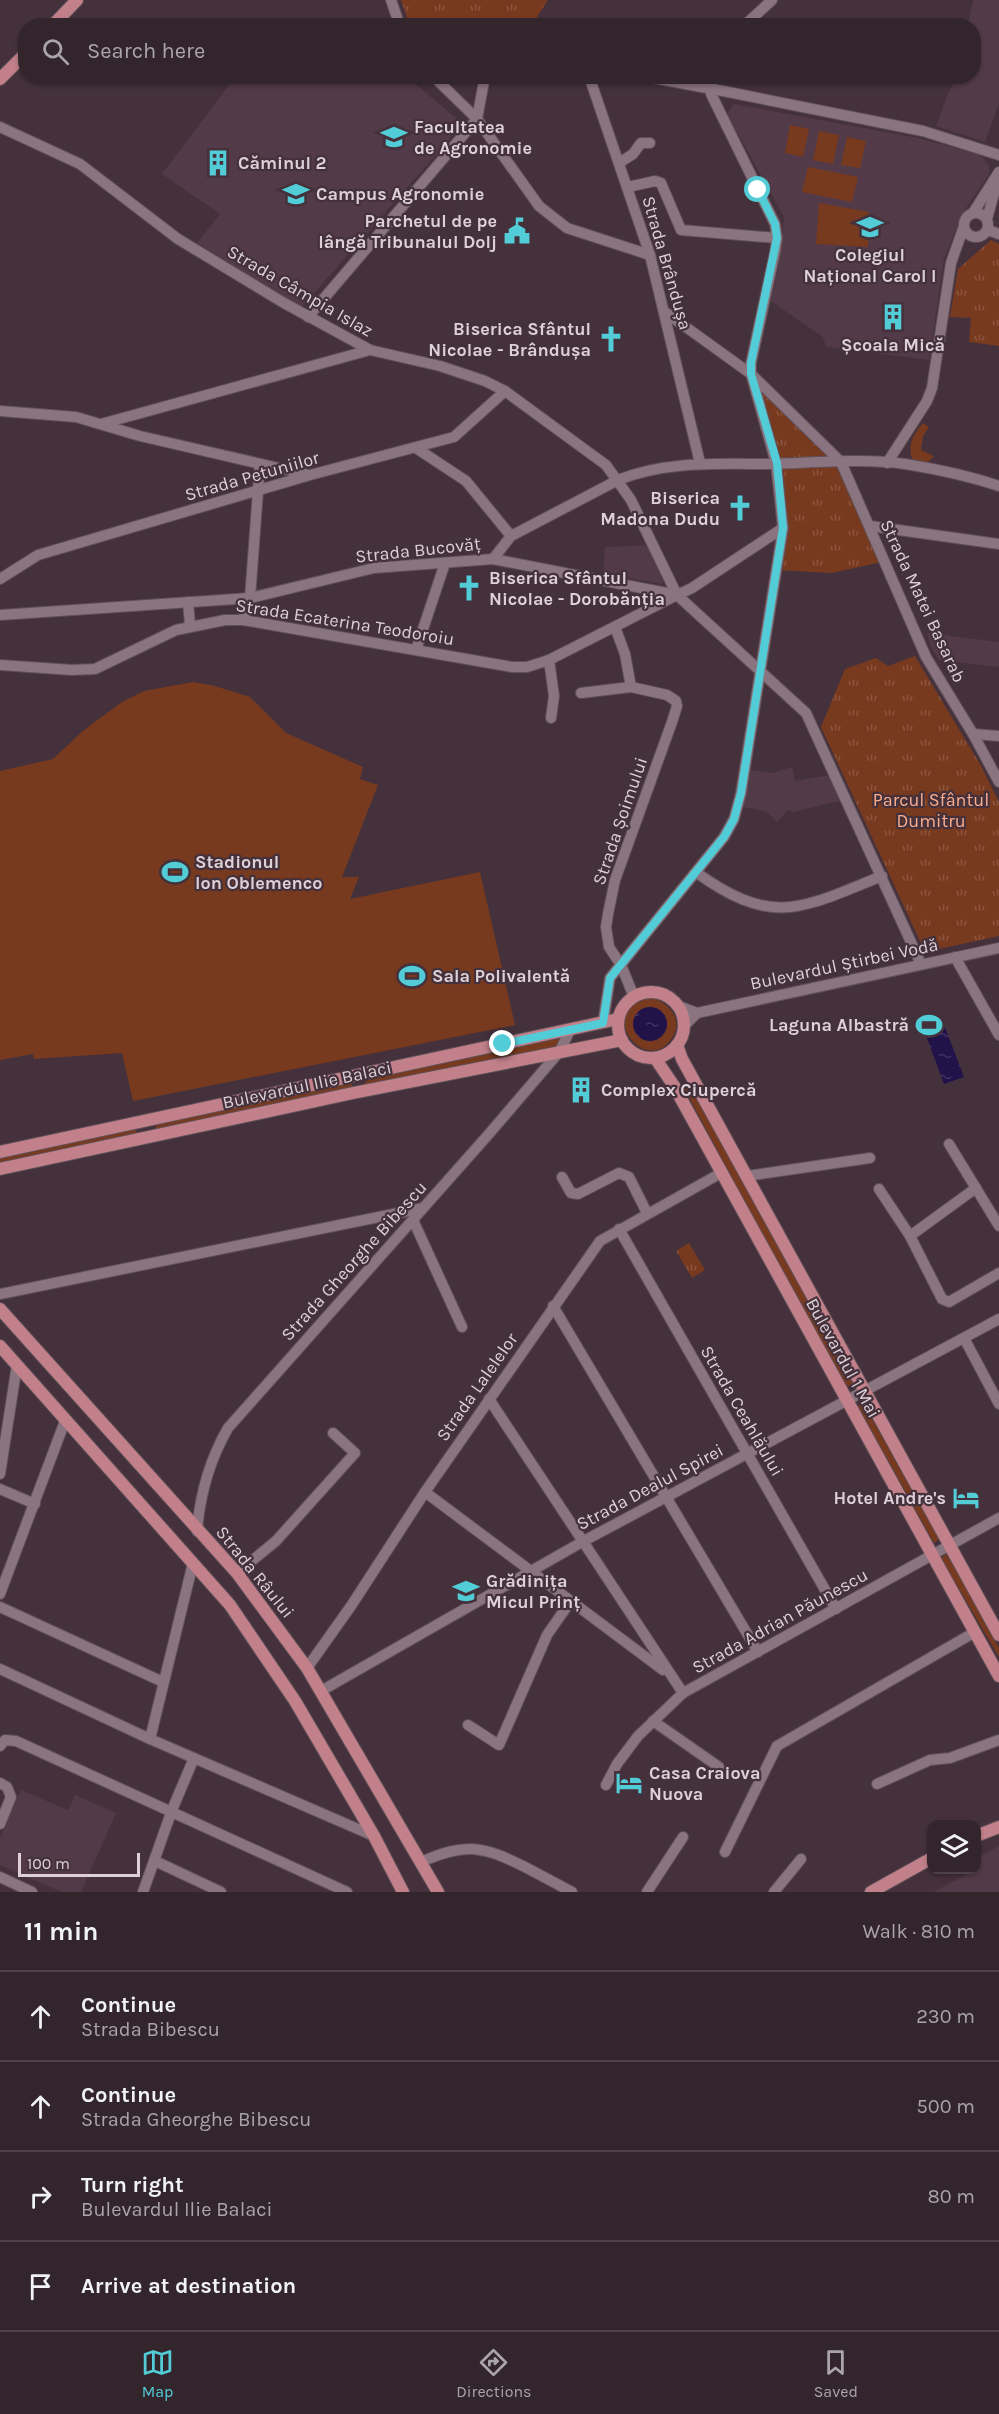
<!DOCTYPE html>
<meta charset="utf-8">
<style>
body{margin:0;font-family:Karla,sans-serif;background:#3e3138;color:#f1f3f6}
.controls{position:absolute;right:18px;bottom:18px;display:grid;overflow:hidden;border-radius:12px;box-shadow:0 2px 4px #0004}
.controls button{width:54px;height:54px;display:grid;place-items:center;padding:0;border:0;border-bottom:2px solid #4e4248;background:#33252c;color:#f1f3f6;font:30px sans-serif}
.scale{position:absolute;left:18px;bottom:15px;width:122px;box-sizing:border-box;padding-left:6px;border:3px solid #ddd0d6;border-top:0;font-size:16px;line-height:21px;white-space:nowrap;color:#ddd0d6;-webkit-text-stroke:4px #44313b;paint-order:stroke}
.stop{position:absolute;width:18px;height:18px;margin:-14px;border:4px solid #52ccd6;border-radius:50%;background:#fff}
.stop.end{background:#52ccd6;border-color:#fff;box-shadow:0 2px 6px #0008}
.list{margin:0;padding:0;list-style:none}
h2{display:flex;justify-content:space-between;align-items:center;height:78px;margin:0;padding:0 24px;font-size:26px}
h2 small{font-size:20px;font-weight:400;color:#a9a5a9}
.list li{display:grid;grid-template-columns:39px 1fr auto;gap:18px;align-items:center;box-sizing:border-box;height:90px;padding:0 24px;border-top:2px solid #4e4248}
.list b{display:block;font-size:22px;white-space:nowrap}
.list p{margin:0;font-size:20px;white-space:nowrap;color:#a9a5a9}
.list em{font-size:20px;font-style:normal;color:#a9a5a9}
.icon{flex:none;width:33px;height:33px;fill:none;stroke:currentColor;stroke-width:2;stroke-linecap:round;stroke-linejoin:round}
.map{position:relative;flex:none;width:999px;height:1892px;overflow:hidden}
.search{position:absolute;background:#33252c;box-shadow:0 2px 4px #0004;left:18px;right:18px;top:18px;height:66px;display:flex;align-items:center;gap:15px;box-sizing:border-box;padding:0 21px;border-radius:24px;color:#a9a5a9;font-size:22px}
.sheet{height:438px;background:#33252c}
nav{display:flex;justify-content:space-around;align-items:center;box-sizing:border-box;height:84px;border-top:2px solid #4e4248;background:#33252c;font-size:16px;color:#a9a5a9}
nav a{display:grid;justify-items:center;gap:3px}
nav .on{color:#52ccd6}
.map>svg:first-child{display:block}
</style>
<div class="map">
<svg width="999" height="1892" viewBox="0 0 999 1892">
<defs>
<pattern id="park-tufts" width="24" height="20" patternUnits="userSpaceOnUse" patternTransform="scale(1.5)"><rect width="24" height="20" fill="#783a1f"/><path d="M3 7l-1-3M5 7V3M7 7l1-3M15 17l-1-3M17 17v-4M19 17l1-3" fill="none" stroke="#8b553f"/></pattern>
<pattern id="water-ripples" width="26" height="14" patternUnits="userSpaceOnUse" patternTransform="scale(1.5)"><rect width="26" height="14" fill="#21124a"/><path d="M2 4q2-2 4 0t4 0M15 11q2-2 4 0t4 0" fill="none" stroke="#413363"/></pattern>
</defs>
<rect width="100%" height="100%" fill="#44313b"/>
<g fill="#533a48">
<polygon points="973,0 999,0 999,103 985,142 936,126 948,93 958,77 974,76 974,26 968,25"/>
<polygon points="235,77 407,77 463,124 301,308 197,243 220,214 162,174"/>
<polygon points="734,104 918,138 978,154 985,160 989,166 989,174 961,216 944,259 929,360 826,347 823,337 771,301 778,268 784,217 727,114"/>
<polygon points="650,545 665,580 662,584 603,573 605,547"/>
<polygon points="927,633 999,642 999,667 939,660 932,649"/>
<polygon points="792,767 795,781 831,775 843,800 793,812 788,810 777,822 766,811 743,807 749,770 772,773"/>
<polygon points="21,1790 68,1810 75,1795 116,1813 81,1892 62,1892 0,1865 0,1838"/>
<polygon points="999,1846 999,1892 933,1892 966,1875 966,1870 976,1870 977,1858"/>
</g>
<g fill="#783a1f" fill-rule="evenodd">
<polygon points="790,125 809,129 803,157 785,153"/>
<polygon points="819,131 839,135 833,164 813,160"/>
<polygon points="847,137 866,141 860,168 841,165"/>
<polygon points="808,167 858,177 852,202 802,192"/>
<polygon points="819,203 869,212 868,247 816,244"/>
<path d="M 923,423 L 929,427 L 923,436 L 921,450 L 934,456 L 928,462 L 912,459 C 908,443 913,435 923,423 Z"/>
<polygon points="193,682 215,686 250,697 286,733 363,767 360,779 378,785 342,877 359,877 350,899 480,872 515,1025 133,1101 122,1053 34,1059 33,1054 0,1060 0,771 53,759 84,730 122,702 144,691"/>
<path d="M 650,998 C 669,1001 684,1020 672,1038 C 645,1079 593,1008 650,998 ZM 646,1008 L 667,1021 C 667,1036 656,1044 642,1039 L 637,1014 Z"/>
<polygon points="557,1038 562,1040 559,1046 366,1085 364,1083 371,1078"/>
<polygon points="348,1083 352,1084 353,1088 157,1132 155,1129 157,1124"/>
<polygon points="690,1086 853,1384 847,1387 803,1310 684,1088"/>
<polygon points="134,1129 139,1134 0,1166 0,1158"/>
<polygon points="863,1403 939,1539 934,1543 858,1406"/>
<polygon points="947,1554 999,1648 999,1657 941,1558"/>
</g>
<g fill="url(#park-tufts)">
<polygon points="401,0 548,0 532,25 413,26 409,23"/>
<polygon points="991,240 999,244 999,346 969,342 971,318 950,317 958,269"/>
<polygon points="755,388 768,394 832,453 886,561 832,573 776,570 784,528"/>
<polygon points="915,656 980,764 999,802 999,936 925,952 821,727 845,669 876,658 888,666"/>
<polygon points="689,1243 705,1270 692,1278 676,1251"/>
</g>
<g fill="url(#water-ripples)">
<circle cx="650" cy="1024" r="17"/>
<polygon points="943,1022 964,1077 944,1084 924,1030"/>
</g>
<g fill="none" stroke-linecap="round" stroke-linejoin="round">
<g stroke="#605058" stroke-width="12">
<g id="minor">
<polyline points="391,0 400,26"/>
<polyline points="744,26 772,0"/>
<polyline points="433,76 477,119 539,206 567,228 650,255"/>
<polyline points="589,76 650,255 700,463"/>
<polyline points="643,76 723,91 923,131 999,155"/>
<polyline points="0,127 80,164 178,239 284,303 370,350 440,366 485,381 505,391 606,465 631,500 677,595 806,713 921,964"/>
<polyline points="619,163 633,154 641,143 650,143"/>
<polyline points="628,187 655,181 661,183 681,230 777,238"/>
<circle cx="976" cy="225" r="12"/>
<polyline points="973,213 999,172"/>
<polyline points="987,219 998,179"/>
<polyline points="988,230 999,234"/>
<polyline points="665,312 751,374 841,462 926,657 973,734 999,782"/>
<polyline points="308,317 477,119 485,76"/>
<polyline points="0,411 76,417 140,436 309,475"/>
<polyline points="101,424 370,350"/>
<polyline points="416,448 466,481 511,536"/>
<polyline points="887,463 927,401 932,388 951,263 964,226"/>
<polyline points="870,526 999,544"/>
<path d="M 493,559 L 511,536 L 618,480 C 667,461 716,464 767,464 C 811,463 862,458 905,464 C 936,469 969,476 999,486"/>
<polyline points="0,579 38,555 310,475 454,437 505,391"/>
<polyline points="188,602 190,625"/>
<polyline points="0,615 250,598 374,568 493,559 677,595 692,588 783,528"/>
<polyline points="243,620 250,598 260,464"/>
<polyline points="615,627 625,654 631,687"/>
<polyline points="416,650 445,563"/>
<polyline points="549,660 554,696 551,718"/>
<polyline points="0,665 72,670 95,669 176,630 225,620 243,620 512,667 527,667 549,660 677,595"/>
<polyline points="581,693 631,687 667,695 676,701 677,706 672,722 615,880 608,914 606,927 609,947 621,965 634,997"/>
<polyline points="973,734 999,736"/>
<path d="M 697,873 C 774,928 802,908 882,876"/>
<polyline points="955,957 999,1035"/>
<polyline points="676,1005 697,1013 999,948"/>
<polyline points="603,1023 610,978 724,837 734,819 741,793 783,528 776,463 751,374 751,363 775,252 777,238 775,224 711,94 712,76"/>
<polyline points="683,1027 697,1013"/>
<polyline points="949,1144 999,1226"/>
<polyline points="747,1176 870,1158"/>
<polyline points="562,1177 571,1193 578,1194 619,1173 629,1177 647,1213"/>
<polyline points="879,1189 910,1236 942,1299 949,1302 999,1273"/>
<polyline points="413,1220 462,1327"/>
<polyline points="619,1229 836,1609"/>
<polyline points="910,1236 976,1188"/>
<polyline points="0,1294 423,1208"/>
<polyline points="553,1306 758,1652"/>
<polyline points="964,1338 999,1404"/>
<polyline points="489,1399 683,1693"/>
<polyline points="0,1474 17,1365"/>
<polyline points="0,1489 35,1504"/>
<polyline points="425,1492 663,1670"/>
<path d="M 197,1531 C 200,1493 209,1461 228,1428 L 488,1135 L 560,1051 L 570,1030"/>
<polyline points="237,1573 276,1541 355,1453 333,1433"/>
<polyline points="0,1594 65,1421"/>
<polyline points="0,1607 163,1682"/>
<polyline points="307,1668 351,1606 425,1492 600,1241 721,1173"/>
<polyline points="0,1669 150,1739 374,1836"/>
<polyline points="321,1691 582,1542 999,1319"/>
<polyline points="653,1721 719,1767"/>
<polyline points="468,1725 499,1745 547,1635 570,1602"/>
<polyline points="150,1739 193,1563"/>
<polyline points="0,1746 5,1740 16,1741 347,1892"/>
<polyline points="0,1783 7,1787 11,1797 0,1824"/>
<polyline points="877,1784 930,1760 950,1758 999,1740"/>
<polyline points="606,1785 617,1764 638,1736 683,1693 999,1518"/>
<polyline points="725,1852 777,1746 975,1632"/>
<polyline points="155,1861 221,1892"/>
<path d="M 421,1862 C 467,1842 483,1846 527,1868 C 542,1876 557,1884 572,1892"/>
<polyline points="0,1877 32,1892"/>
<polyline points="143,1892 172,1810 194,1758"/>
<polyline points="647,1892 683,1837"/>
<polyline points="774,1892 801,1859"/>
</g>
</g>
<g stroke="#605058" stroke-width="14">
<g id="major">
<polyline points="52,26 77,0"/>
<polyline points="0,79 26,53"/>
<circle cx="651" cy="1025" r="33"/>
<polyline points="677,1045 682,1059 999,1635"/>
<polyline points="655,1058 674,1086 999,1676"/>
<polyline points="0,1152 618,1019"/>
<polyline points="0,1169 353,1093 622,1040"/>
<polyline points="0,1309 237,1573 307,1668 438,1892"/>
<polyline points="0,1346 230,1605 295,1701 374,1836 403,1892"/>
<polyline points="976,1836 999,1827"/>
<polyline points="871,1892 932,1858"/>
</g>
</g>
<use href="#minor" stroke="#8a747f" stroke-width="10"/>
<use href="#major" stroke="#c2818a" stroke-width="12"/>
</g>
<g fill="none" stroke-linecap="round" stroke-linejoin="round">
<polyline stroke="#52ccd6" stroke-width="8" points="503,1044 603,1023 610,978 724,837 734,819 741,793 783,528 777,463 751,374 751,363 777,238 775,224 758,190"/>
</g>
<defs>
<g id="university-bare" transform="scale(2.07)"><path d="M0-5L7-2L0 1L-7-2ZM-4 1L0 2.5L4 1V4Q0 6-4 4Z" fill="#52ccd6" stroke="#44313b" stroke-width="2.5" paint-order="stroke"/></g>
<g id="building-bare" transform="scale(2.07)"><path d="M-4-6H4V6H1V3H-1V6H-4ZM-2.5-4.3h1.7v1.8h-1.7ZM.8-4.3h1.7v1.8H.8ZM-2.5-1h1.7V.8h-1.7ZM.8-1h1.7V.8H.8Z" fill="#52ccd6" stroke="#44313b" stroke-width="2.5" paint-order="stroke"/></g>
<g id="school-bare" transform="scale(2.07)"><path d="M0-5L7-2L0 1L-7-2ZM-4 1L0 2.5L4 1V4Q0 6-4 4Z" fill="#52ccd6" stroke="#44313b" stroke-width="2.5" paint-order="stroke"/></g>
<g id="civic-bare" transform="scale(2.07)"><path d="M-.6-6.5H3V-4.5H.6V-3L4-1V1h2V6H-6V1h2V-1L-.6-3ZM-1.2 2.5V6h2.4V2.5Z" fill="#52ccd6" stroke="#44313b" stroke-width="2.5" paint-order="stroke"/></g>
<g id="church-bare" transform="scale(2.07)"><path d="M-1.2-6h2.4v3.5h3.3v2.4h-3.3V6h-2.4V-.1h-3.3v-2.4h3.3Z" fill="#52ccd6" stroke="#44313b" stroke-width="2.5" paint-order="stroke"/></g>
<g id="stadium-bare" transform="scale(2.07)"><path d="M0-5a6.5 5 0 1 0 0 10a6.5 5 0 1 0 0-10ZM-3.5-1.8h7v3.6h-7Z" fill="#52ccd6" stroke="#44313b" stroke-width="2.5" paint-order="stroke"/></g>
<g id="hotel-bare" transform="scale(2.07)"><path d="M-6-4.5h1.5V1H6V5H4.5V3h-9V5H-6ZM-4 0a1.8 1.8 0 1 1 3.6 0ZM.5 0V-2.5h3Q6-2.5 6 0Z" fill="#52ccd6" stroke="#44313b" stroke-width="2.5" paint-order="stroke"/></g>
</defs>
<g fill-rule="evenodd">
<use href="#university-bare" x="394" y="137"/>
<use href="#building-bare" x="218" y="163"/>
<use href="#university-bare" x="296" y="194"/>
<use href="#school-bare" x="870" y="227"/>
<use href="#civic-bare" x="517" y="231"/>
<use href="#building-bare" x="893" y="317"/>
<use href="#church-bare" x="611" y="339"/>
<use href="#church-bare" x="740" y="508"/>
<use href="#church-bare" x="469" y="588"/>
<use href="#stadium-bare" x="175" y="872"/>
<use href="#stadium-bare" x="412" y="976"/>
<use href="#stadium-bare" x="929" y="1025"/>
<use href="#building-bare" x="581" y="1090"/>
<use href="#hotel-bare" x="966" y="1498"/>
<use href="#school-bare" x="466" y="1591"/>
<use href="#hotel-bare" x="629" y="1783"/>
</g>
<g text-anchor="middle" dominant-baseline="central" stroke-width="4.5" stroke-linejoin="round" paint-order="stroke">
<g font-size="18" font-weight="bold" fill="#ddd0d6" stroke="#44313b" text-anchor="start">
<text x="414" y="127">Facultatea<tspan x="414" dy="21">de Agronomie</tspan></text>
<text x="238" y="163">Căminul 2</text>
<text x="316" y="194">Campus Agronomie</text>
<text x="497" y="221" text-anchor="end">Parchetul de pe<tspan x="497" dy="21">lângă Tribunalul Dolj</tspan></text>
<text x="870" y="255" text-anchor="middle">Colegiul<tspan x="870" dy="21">Național Carol I</tspan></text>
<text x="591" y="329" text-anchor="end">Biserica Sfântul<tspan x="591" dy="21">Nicolae - Brândușa</tspan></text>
<text x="893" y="345" text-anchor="middle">Școala Mică</text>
<text x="720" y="498" text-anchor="end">Biserica<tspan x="720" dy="21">Madona Dudu</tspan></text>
<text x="489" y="578">Biserica Sfântul<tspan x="489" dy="21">Nicolae - Dorobănția</tspan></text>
<text x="195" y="862">Stadionul<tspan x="195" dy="21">Ion Oblemenco</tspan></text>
<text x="432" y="976">Sala Polivalentă</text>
<text x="909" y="1025" text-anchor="end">Laguna Albastră</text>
<text x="601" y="1090">Complex Ciupercă</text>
<text x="946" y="1498" text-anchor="end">Hotel Andre's</text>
<text x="486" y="1581">Grădinița<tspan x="486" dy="21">Micul Prinț</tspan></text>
<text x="649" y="1773">Casa Craiova<tspan x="649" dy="21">Nuova</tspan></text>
</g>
<g font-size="18" fill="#ddd0d6" stroke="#44313b">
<text transform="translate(667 263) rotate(74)">Strada Brândușa</text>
<text transform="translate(300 291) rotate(30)">Strada Câmpia Islaz</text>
<text transform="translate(252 476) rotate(-16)">Strada Petuniilor</text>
<text transform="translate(418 550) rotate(-6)">Strada Bucovăț</text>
<text transform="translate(923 601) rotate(65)">Strada Matei Basarab</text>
<text transform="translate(345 622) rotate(9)">Strada Ecaterina Teodoroiu</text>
<text transform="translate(620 821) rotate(-71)">Strada Șoimului</text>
<text transform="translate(844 964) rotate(-12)">Bulevardul Știrbei Vodă</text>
<text transform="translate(307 1085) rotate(-12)">Bulevardul Ilie Balaci</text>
<text transform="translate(354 1261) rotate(-48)">Strada Gheorghe Bibescu</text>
<text transform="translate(843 1358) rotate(61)">Bulevardul 1 Mai</text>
<text transform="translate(477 1387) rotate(-55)">Strada Lalelelor</text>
<text transform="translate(742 1411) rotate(60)">Strada Ceahlăului</text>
<text transform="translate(650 1487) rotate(-28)">Strada Dealul Spirei</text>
<text transform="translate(255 1572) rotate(51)">Strada Râului</text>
<text transform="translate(780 1621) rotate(-29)">Strada Adrian Păunescu</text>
</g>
<g font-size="18" fill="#fcad8d" stroke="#44313b">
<text x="931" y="800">Parcul Sfântul<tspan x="931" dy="21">Dumitru</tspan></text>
</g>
</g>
</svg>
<div class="controls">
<button><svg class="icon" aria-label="layers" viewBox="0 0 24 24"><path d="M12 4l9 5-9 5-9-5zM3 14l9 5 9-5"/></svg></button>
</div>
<div class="scale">100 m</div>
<div class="stop" style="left:758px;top:190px"></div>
<div class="stop end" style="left:503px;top:1044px"></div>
<div class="search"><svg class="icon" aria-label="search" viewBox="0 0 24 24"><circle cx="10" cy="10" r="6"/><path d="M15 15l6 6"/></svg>Search here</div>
</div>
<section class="sheet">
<h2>11 min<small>Walk · 810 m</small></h2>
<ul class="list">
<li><svg class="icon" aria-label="ahead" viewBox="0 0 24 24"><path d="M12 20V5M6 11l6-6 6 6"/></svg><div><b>Continue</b><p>Strada Bibescu</p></div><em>230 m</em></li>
<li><svg class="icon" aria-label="ahead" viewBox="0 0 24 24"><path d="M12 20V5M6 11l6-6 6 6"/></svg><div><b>Continue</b><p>Strada Gheorghe Bibescu</p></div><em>500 m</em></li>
<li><svg class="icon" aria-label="right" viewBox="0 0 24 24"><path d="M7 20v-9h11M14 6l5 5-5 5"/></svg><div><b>Turn right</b><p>Bulevardul Ilie Balaci</p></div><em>80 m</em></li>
<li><svg class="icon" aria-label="arrive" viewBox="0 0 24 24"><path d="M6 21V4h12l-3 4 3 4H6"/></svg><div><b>Arrive at destination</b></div></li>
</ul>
</section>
<nav>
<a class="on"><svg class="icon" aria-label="map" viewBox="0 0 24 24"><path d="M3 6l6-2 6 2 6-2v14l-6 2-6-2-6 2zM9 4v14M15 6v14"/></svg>Map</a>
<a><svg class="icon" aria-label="directions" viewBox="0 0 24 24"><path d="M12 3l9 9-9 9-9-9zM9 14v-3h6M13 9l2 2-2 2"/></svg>Directions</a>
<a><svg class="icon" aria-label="saved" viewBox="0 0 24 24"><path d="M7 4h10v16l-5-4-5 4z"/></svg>Saved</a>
</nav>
